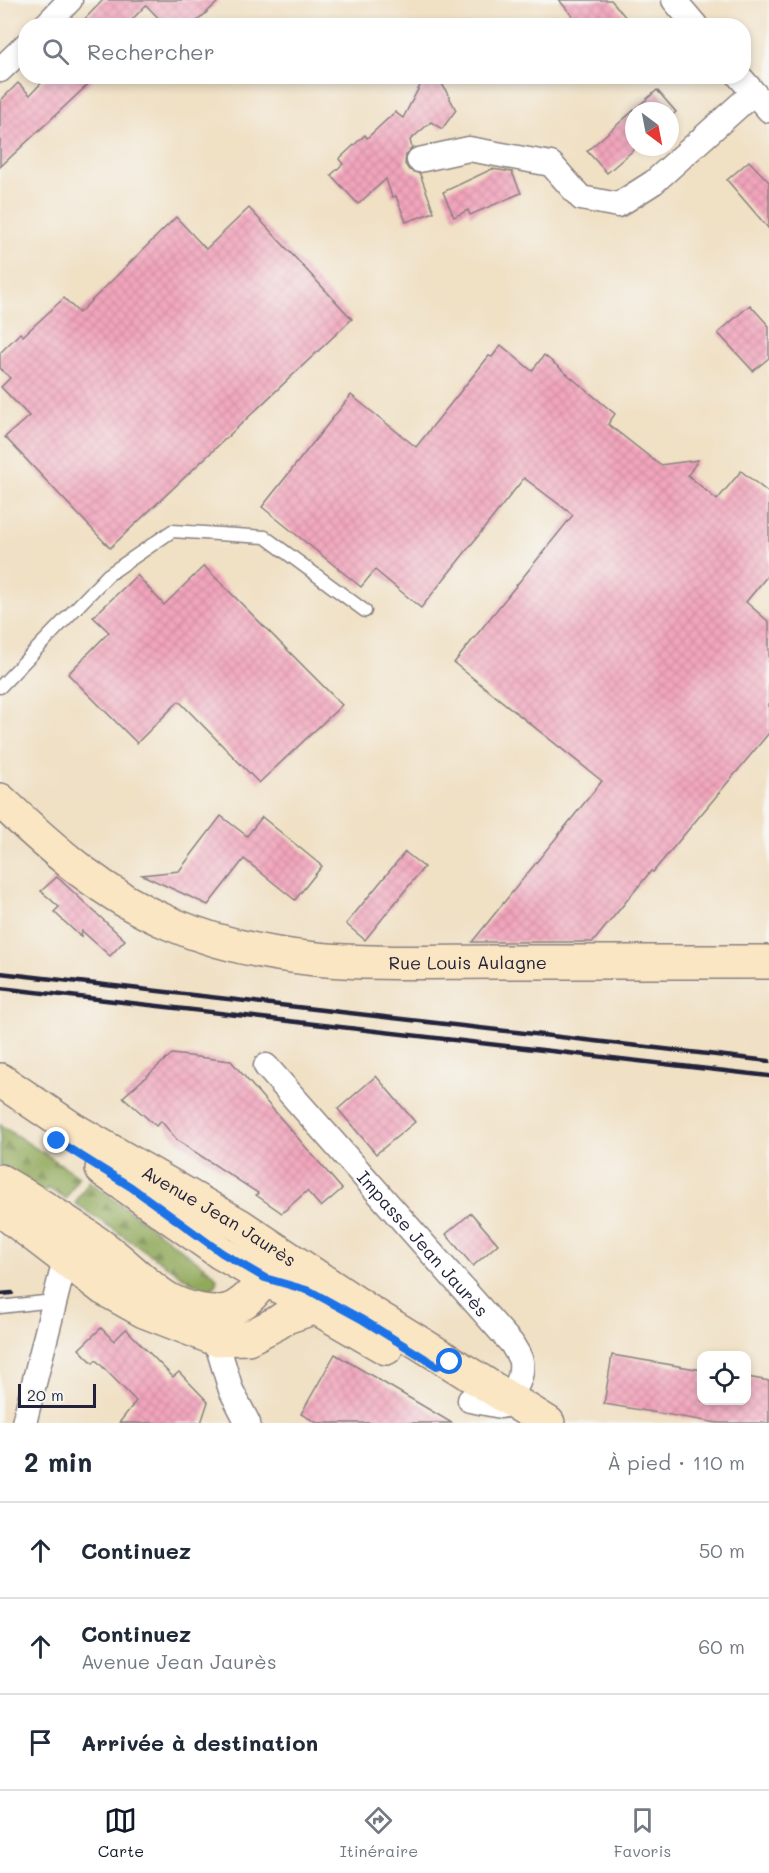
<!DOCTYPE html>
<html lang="fr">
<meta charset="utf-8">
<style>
body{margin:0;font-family:Mali,sans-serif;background:#f6f6f7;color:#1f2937}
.controls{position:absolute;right:18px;bottom:18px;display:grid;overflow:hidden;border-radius:12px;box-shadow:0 3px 9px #0003}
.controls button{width:54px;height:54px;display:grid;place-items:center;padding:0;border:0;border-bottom:2px solid #e0e1e3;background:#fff;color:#1f2937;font:30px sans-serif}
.compass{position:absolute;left:625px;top:102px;width:54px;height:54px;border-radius:50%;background:#fff;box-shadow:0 3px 9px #0003;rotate:148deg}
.scale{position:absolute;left:18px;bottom:15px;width:78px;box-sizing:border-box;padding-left:6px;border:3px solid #22223b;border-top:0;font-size:16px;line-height:21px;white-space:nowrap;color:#22223b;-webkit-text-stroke:4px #f6f6f2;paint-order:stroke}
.stop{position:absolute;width:18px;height:18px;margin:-14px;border:4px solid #1a73e8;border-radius:50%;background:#fff}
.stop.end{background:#1a73e8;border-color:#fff;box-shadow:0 2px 6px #0008}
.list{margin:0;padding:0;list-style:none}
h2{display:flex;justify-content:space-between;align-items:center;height:78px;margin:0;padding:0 24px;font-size:26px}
h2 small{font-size:20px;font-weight:400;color:#747a83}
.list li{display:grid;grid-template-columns:39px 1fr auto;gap:18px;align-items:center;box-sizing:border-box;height:96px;padding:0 24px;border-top:2px solid #e0e1e3}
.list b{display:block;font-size:22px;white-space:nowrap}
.list p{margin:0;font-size:20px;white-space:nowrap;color:#747a83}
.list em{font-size:20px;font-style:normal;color:#747a83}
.icon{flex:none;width:33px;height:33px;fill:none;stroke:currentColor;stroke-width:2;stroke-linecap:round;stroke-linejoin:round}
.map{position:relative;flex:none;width:769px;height:1423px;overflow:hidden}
.search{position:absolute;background:#fff;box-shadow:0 3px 9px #0003;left:18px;right:18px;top:18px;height:66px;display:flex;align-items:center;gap:15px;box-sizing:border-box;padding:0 21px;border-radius:24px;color:#747a83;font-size:22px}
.sheet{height:366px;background:#fff}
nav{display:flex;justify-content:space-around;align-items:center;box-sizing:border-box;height:84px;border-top:2px solid #e0e1e3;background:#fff;font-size:16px;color:#747a83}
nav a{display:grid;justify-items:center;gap:3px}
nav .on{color:#111827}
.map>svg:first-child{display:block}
</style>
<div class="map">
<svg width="769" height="1423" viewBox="0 0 769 1423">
<defs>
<pattern id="forest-firs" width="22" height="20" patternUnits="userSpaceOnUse" patternTransform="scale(1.5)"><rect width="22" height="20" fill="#91a95a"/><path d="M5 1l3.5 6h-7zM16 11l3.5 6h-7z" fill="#76894c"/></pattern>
<pattern id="building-cross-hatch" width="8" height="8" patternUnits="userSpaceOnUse" patternTransform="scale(1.5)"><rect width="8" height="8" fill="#f2a5bc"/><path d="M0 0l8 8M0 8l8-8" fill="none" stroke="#cf8ea2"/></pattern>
</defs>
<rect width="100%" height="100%" fill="#f6f6f2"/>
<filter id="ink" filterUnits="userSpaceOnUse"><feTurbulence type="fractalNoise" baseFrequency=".0167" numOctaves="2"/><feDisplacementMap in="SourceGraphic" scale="12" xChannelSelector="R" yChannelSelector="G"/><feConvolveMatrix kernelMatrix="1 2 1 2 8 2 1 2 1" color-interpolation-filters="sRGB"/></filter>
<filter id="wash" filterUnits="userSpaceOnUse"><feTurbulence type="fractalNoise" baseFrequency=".008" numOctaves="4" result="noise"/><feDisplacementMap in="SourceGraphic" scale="24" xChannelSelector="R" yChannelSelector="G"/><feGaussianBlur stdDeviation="1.35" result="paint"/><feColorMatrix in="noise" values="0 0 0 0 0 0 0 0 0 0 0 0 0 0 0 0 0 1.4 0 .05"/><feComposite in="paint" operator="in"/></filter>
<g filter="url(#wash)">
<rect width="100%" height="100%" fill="#f0e0c4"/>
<g fill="url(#forest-firs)" stroke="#5a664a" stroke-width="1.5">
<polygon points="0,1125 79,1176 66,1199 47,1188 43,1195 0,1168"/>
<polygon points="89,1181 212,1272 217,1278 216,1285 210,1290 191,1282 75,1203"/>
</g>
<g id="blocks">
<g fill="url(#building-cross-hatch)">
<polygon points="103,0 220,0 192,26 166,26 146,5 126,26 78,26"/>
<polygon points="559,0 611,0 633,26 581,26"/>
<polygon points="48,76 97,76 0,167 0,101 18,83 30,95"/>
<polygon points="425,76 438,76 456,110 442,129 431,122 410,140 412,148 406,155 405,164 409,170 420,174 434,212 406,222 396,196 392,197 386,179 358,204 331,175 343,164 339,159 365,135 367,138 395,112 403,118"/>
<polygon points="657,90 676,112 670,117 670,111 634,111 634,147 637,147 607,173 587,151"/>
<polygon points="749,161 769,182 769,229 727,180"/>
<polygon points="492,169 512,172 521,193 470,215 468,210 454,217 443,192"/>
<polygon points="249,208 352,319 110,548 5,437 29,416 1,387 10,378 0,368 0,353 20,333 23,336 64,298 79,313 176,217 206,249"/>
<polygon points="750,305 769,326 769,358 753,371 718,333"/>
<polygon points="501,345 532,371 544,355 615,414 608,424 660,465 698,460 688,475 717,500 741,471 769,493 769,574 746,602 769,622 769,733 653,872 651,871 593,942 472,942 602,781 454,663 573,515 524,478 421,608 375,570 361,587 262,507 351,395 416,447 489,356 492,357"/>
<polygon points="204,566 342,705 259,783 179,701 137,743 68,674 109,632 93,617 137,575 164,605"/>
<polygon points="221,816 247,836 262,817 322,866 295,900 244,859 208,905 142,875 179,871"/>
<polygon points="405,852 424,867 365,940 346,924"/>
<polygon points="57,877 125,940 110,956 82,931 81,937 54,912 59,907 41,891"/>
<polygon points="172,1054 231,1061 342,1189 321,1207 307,1191 282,1213 256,1195 258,1193 178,1141 161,1121 156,1126 123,1097"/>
<polygon points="376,1076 415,1122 376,1154 338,1109"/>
<polygon points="471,1213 498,1244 473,1266 446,1234"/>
<polygon points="101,1328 114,1341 126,1329 173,1377 179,1372 208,1402 201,1423 119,1423 136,1401 96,1360 93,1363 79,1349"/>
<polygon points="335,1354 452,1423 317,1423 301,1414"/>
<polygon points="612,1355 702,1370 702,1401 747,1401 747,1377 769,1381 769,1423 718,1423 604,1404"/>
</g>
</g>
</g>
<g filter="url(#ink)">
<use href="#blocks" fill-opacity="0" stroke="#898180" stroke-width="1.5"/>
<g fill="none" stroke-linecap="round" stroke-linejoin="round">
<g stroke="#898180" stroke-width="15">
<g id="lane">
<polyline points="0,687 108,575 172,531 265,537 365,611"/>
<polyline points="0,1307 53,1301"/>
</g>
</g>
<g stroke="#898180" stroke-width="27">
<g id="street">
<polyline points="674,0 696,26"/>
<polyline points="45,26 70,0"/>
<polyline points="0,70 26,45"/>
<polyline points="739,76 769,110"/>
<polyline points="419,160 469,149 551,164 581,198 618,205 654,182 753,93"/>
<path id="s1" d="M 266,1066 L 512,1344 C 515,1350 520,1356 521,1362 C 523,1379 513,1395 501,1406 L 470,1400"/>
<polyline points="211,1324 231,1390 248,1423"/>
<polyline points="24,1423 65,1260 70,1252 76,1250"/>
</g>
</g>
<g stroke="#898180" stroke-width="36">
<g id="secondary">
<path id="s2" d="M 0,800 C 53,850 104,896 171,924 C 280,970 383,962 497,962 C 588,962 678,962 769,962"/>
<path id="s3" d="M 0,1080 L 71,1128 L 239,1225 L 368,1311 L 548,1423"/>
<polyline points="102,1169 221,1253 386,1348"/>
<path d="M 0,1181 C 37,1203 74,1226 108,1251 C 128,1266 145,1285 166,1298 C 182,1308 218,1318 236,1307 C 248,1300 257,1290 265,1278"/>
<polyline points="0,1209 103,1288 144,1311 216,1339 248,1338 277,1323 286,1317 316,1307"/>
</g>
</g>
<use href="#lane" stroke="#fff" stroke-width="12"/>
<use href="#street" stroke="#fff" stroke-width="24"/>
<use href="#secondary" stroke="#fbe6c3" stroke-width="33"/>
<g stroke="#22223b" stroke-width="4.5">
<polyline points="0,973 769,1061"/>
<polyline points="0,988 769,1076"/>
<polyline points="0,1294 12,1293"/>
</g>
</g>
</g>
<g fill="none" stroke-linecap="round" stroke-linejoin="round" filter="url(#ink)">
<polyline stroke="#1a73e8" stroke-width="8" points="57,1141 131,1187 222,1253 265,1278 310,1291 363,1320 437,1366 450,1362"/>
</g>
<g text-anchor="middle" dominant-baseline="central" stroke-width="5" stroke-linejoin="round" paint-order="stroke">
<g font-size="18" fill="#22223b" stroke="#f6f6f2">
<text stroke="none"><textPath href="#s2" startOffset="514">Rue Louis Aulagne</textPath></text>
<text stroke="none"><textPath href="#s3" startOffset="258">Avenue Jean Jaurès</textPath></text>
<text stroke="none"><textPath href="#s1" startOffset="237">Impasse Jean Jaurès</textPath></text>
</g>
</g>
</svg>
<div class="controls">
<button><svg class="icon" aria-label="locate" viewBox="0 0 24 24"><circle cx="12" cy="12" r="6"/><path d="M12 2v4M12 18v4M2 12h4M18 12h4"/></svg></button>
</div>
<svg class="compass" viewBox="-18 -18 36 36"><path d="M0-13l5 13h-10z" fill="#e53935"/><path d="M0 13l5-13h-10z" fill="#747a83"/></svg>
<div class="scale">20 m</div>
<div class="stop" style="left:450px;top:1362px"></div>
<div class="stop end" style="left:57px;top:1141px"></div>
<div class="search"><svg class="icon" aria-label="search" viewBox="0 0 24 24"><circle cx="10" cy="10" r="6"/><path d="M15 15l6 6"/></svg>Rechercher</div>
</div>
<section class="sheet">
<h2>2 min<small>À pied · 110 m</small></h2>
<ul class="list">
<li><svg class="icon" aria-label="ahead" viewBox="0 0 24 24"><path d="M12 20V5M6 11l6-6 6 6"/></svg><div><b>Continuez</b></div><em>50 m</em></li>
<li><svg class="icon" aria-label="ahead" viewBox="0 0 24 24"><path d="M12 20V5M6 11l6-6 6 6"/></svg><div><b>Continuez</b><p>Avenue Jean Jaurès</p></div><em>60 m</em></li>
<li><svg class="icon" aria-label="arrive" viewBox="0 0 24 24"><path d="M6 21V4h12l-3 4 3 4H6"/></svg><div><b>Arrivée à destination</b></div></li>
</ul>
</section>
<nav>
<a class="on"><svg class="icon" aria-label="map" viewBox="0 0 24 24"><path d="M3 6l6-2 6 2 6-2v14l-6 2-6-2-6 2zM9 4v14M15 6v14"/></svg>Carte</a>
<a><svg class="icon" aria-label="directions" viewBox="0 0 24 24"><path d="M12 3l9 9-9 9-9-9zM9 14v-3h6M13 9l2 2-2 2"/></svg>Itinéraire</a>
<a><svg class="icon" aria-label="saved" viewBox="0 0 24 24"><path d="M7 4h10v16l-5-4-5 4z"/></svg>Favoris</a>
</nav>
